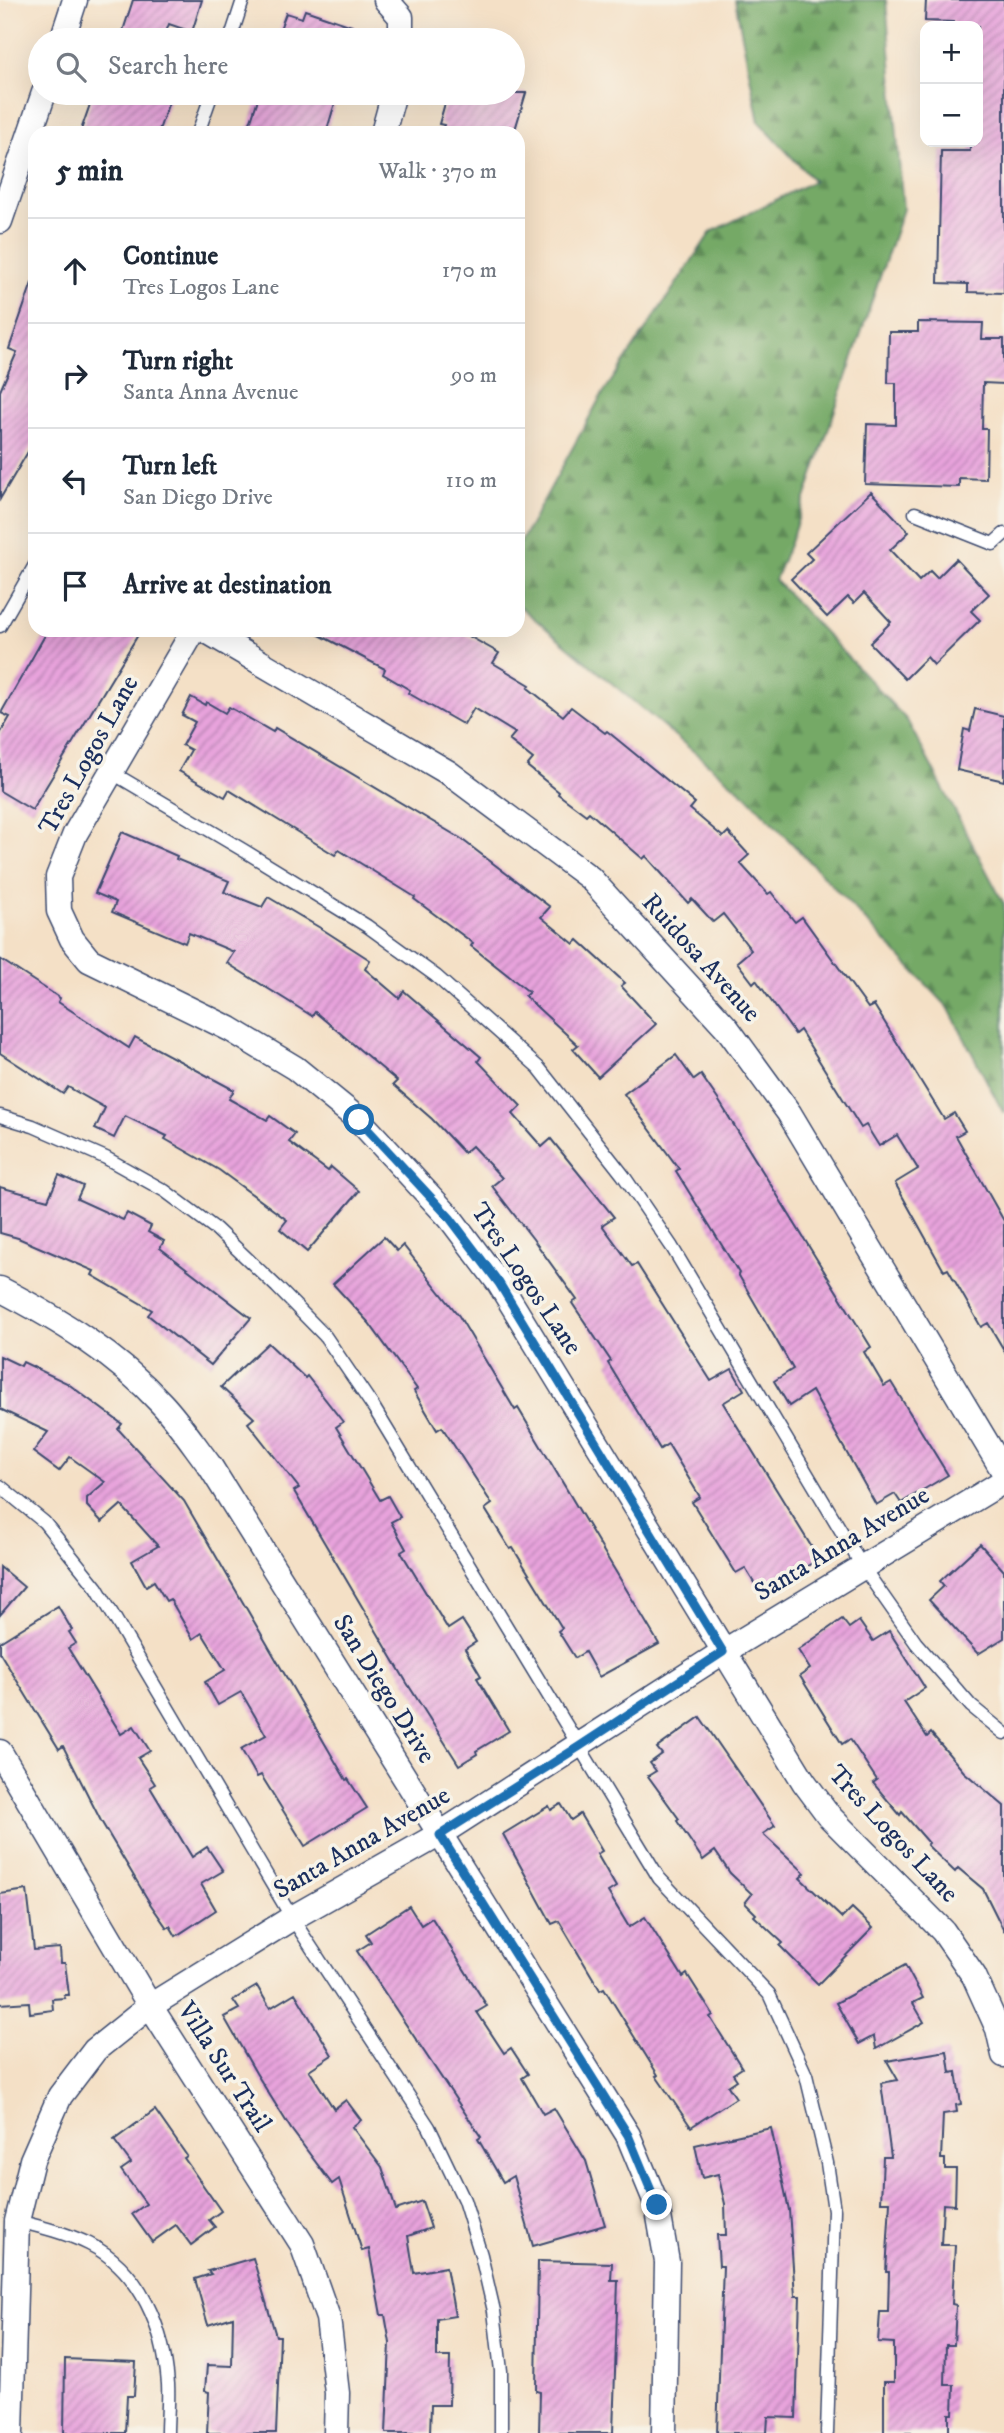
<!DOCTYPE html>
<meta charset="utf-8">
<style>
body{margin:0;font-family:"IM FELL DW Pica",serif;background:#f6f6f7;color:#1f2937}
.controls{position:absolute;right:21px;top:21px;display:grid;overflow:hidden;border-radius:14px;box-shadow:0 7px 28px #0002}
.controls button{width:63px;height:63px;display:grid;place-items:center;padding:0;border:0;border-bottom:2px solid #e0e1e3;background:#fff;color:#1f2937;font:35px sans-serif}
.stop{position:absolute;width:21px;height:21px;margin:-16px;border:5px solid #1f6fb2;border-radius:50%;background:#fff}
.stop.end{background:#1f6fb2;border-color:#fff;box-shadow:0 2px 7px #0008}
.list{margin:0;padding:0;list-style:none}
h2{display:flex;justify-content:space-between;align-items:center;height:91px;margin:0;padding:0 28px;font-size:30px}
h2 small{font-size:23px;font-weight:400;color:#747a83}
.list li{display:grid;grid-template-columns:46px 1fr auto;gap:21px;align-items:center;box-sizing:border-box;height:105px;padding:0 28px;border-top:2px solid #e0e1e3}
.list b{display:block;font-size:26px;white-space:nowrap}
.list p{margin:0;font-size:23px;white-space:nowrap;color:#747a83}
.list em{font-size:23px;font-style:normal;color:#747a83}
.icon{flex:none;width:38px;height:38px;fill:none;stroke:currentColor;stroke-width:2;stroke-linecap:round;stroke-linejoin:round}
.map{position:relative;flex:none;width:1004px;height:2433px;overflow:hidden}
.search{position:absolute;background:#fff;box-shadow:0 7px 28px #0002;left:28px;top:28px;width:497px;height:77px;display:flex;align-items:center;gap:18px;box-sizing:border-box;padding:0 24px;border-radius:38px;color:#747a83;font-size:26px}
.panel{position:absolute;background:#fff;box-shadow:0 7px 28px #0002;left:28px;top:126px;width:497px;height:511px;border-radius:21px}
.map>svg:first-child{display:block}
</style>
<div class="map">
<svg width="1004" height="2433" viewBox="0 0 1004 2433">
<defs>
<pattern id="forest-firs" width="22" height="20" patternUnits="userSpaceOnUse" patternTransform="scale(1.75)"><rect width="22" height="20" fill="#74a966"/><path d="M5 1l3.5 6h-7zM16 11l3.5 6h-7z" fill="#5e8a57"/></pattern>
<pattern id="building-hatch" width="6" height="6" patternUnits="userSpaceOnUse" patternTransform="scale(1.75)"><rect width="6" height="6" fill="#e8a3dc"/><path d="M-1 1l2-2M0 6l6-6M5 7l2-2" fill="none" stroke="#bb85b6"/></pattern>
</defs>
<rect width="100%" height="100%" fill="#f7f3e8"/>
<filter id="ink" filterUnits="userSpaceOnUse"><feTurbulence type="fractalNoise" baseFrequency=".0143" numOctaves="2"/><feDisplacementMap in="SourceGraphic" scale="14" xChannelSelector="R" yChannelSelector="G"/><feConvolveMatrix kernelMatrix="1 2 1 2 8 2 1 2 1" color-interpolation-filters="sRGB"/></filter>
<filter id="wash" filterUnits="userSpaceOnUse"><feTurbulence type="fractalNoise" baseFrequency=".00686" numOctaves="4" result="noise"/><feDisplacementMap in="SourceGraphic" scale="28" xChannelSelector="R" yChannelSelector="G"/><feGaussianBlur stdDeviation="1.57" result="paint"/><feColorMatrix in="noise" values="0 0 0 0 0 0 0 0 0 0 0 0 0 0 0 0 0 1.4 0 .05"/><feComposite in="paint" operator="in"/></filter>
<g filter="url(#wash)">
<rect width="100%" height="100%" fill="#f4e0c6"/>
<polygon fill="url(#forest-firs)" stroke="#486c62" stroke-width="2" points="735,0 886,0 903,209 791,540 775,580 907,720 1004,904 1004,1114 948,1007 747,796 518,605 518,547 600,398 711,232 814,181 759,122"/>
<g id="blocks">
<g fill="url(#building-hatch)">
<polygon points="133,0 202,0 192,32 169,24 163,40 120,40"/>
<polygon points="926,0 1004,0 1004,293 968,292 968,284 938,283 941,151 970,151 970,142 978,142 978,26 954,26 954,22 925,21"/>
<polygon points="305,10 384,37 383,40 276,40 286,13 302,18"/>
<polygon points="94,93 172,93 158,133 80,133"/>
<polygon points="260,93 338,93 326,133 260,133 248,129"/>
<polygon points="448,93 526,93 514,133 441,133 444,125 439,124"/>
<polygon points="32,283 35,284 35,440 0,499 0,391 17,352 9,349"/>
<polygon points="918,322 983,323 982,339 1004,339 1004,384 983,383 982,429 987,429 986,479 959,478 959,487 865,484 867,424 896,425 896,383 888,383 889,332 918,332"/>
<polygon points="871,492 909,532 890,550 919,581 930,571 937,578 956,559 989,594 971,611 980,620 934,665 927,657 905,679 870,643 891,622 864,593 854,603 848,597 827,617 791,579 812,559 806,553"/>
<polygon points="48,630 141,630 32,810 0,791 0,734 10,717 1,713"/>
<polygon points="310,630 458,630 499,653 493,663 530,685 528,688 563,716 571,707 605,733 607,731 695,803 690,809 723,837 728,832 749,855 740,863 768,894 771,892 795,922 802,917 868,1008 874,1005 944,1119 954,1113 965,1131 956,1136 1004,1221 1004,1350 988,1323 981,1327 948,1269 944,1271 895,1183 918,1169 897,1135 879,1146 866,1125 861,1128 800,1030 795,1034 756,980 753,983 737,962 751,950 723,914 713,922 692,899 688,903 646,856 643,859 589,812 586,815 558,794 559,792 527,766 533,759 509,740 515,733 474,708 464,725 408,693 410,690 383,674 385,669"/>
<polygon points="191,697 205,705 206,702 225,713 229,707 273,732 275,728 460,838 550,907 541,917 574,944 578,940 625,983 621,986 656,1024 598,1077 573,1049 578,1045 525,996 529,992 471,946 473,943 414,899 415,897 339,850 335,855 229,790 225,797 179,771 191,750 182,745 195,722 182,715"/>
<polygon points="975,709 1004,716 1004,781 957,770 964,729 970,731"/>
<polygon points="122,832 177,856 176,859 229,881 224,892 262,907 268,897 322,929 370,960 365,969 399,998 404,991 481,1057 478,1061 521,1106 513,1114 542,1147 551,1139 614,1217 602,1225 632,1266 637,1264 711,1381 732,1369 744,1390 723,1403 819,1559 764,1592 760,1584 756,1586 745,1568 736,1573 692,1502 700,1497 668,1444 660,1449 608,1363 611,1361 572,1303 577,1300 533,1239 492,1186 502,1178 472,1146 464,1153 432,1119 393,1085 397,1081 315,1012 312,1016 227,963 234,952 189,933 185,943 112,912 116,902 95,893"/>
<polygon points="0,959 60,998 58,1002 129,1048 135,1037 234,1090 229,1099 267,1120 270,1116 295,1134 289,1142 328,1171 331,1167 359,1191 307,1252 280,1229 287,1220 219,1170 165,1139 167,1136 125,1116 114,1138 95,1129 105,1108 68,1087 63,1094 0,1053"/>
<polygon points="676,1055 694,1080 701,1075 719,1101 871,1347 864,1352 884,1386 891,1382 948,1475 901,1503 895,1494 876,1505 812,1391 789,1406 774,1381 793,1369 738,1274 739,1273 676,1171 679,1169 624,1094"/>
<polygon points="59,1175 83,1186 77,1199 123,1220 127,1213 151,1226 148,1232 164,1241 160,1248 251,1318 211,1365 148,1315 152,1310 92,1275 94,1271 18,1238 0,1233 0,1187 48,1200"/>
<polygon points="384,1237 397,1251 403,1245 459,1316 515,1410 518,1408 659,1644 599,1677 585,1652 575,1658 558,1631 562,1628 513,1548 510,1549 485,1509 492,1504 442,1427 437,1430 414,1391 417,1389 369,1323 333,1284"/>
<polygon points="268,1343 305,1378 307,1376 343,1422 336,1427 380,1500 388,1496 400,1517 391,1522 406,1549 401,1552 448,1629 462,1620 476,1642 465,1649 481,1676 477,1678 509,1731 476,1751 477,1754 459,1765 407,1683 294,1491 299,1488 248,1423 254,1418 221,1387"/>
<polygon points="0,1356 21,1366 23,1362 67,1383 122,1424 118,1429 184,1501 346,1780 348,1779 367,1808 305,1846 261,1775 257,1777 241,1749 266,1735 241,1692 218,1705 205,1682 225,1670 202,1633 193,1639 170,1599 166,1601 154,1581 146,1586 132,1561 158,1546 121,1505 102,1522 87,1506 87,1498 105,1482 70,1457 59,1471 33,1452 48,1432 0,1409"/>
<polygon points="980,1544 1004,1571 1004,1638 978,1654 929,1600 944,1586 940,1581"/>
<polygon points="0,1567 24,1587 0,1615"/>
<polygon points="58,1606 72,1630 69,1632 76,1643 68,1648 121,1734 134,1726 150,1751 138,1758 155,1784 150,1787 192,1857 207,1847 223,1871 201,1884 216,1910 176,1936 170,1926 167,1928 151,1905 101,1821 63,1746 59,1749 0,1653 0,1642"/>
<polygon points="842,1619 849,1628 859,1621 873,1641 889,1631 925,1688 904,1702 927,1737 931,1733 964,1772 1004,1806 1004,1931 983,1889 958,1868 955,1872 927,1845 929,1843 902,1812 900,1815 873,1783 877,1780 850,1739 842,1744 800,1676 810,1669 798,1650"/>
<polygon points="700,1717 775,1826 763,1834 805,1873 800,1878 842,1918 852,1908 873,1928 818,1984 780,1946 783,1943 754,1916 756,1914 745,1903 752,1894 730,1873 715,1851 703,1860 677,1821 679,1819 648,1776 656,1771 650,1763 662,1754 657,1748"/>
<polygon points="561,1804 571,1820 580,1814 602,1851 597,1854 616,1887 608,1892 629,1927 645,1917 683,1977 687,1974 713,2015 710,2017 742,2068 733,2074 737,2080 728,2086 736,2098 691,2127 656,2076 658,2075 604,1988 600,1990 559,1921 552,1924 503,1834 549,1806 551,1810"/>
<polygon points="27,1890 34,1950 60,1948 61,1963 65,1963 69,1995 64,1995 65,1998 52,1999 53,2010 30,2013 29,2002 0,2004 0,1894"/>
<polygon points="409,1906 421,1925 432,1918 487,2006 477,2012 504,2053 511,2048 528,2074 522,2078 543,2114 554,2108 586,2161 605,2225 533,2246 513,2176 503,2182 478,2139 481,2137 357,1951 371,1942 366,1934"/>
<polygon points="905,1965 923,1998 913,2003 924,2022 876,2049 874,2036 859,2044 836,2003"/>
<polygon points="257,1986 270,2008 295,1993 332,2055 309,2070 334,2109 346,2100 361,2120 352,2127 382,2167 396,2210 422,2201 431,2228 408,2236 414,2273 446,2267 455,2316 437,2319 437,2357 450,2357 449,2405 431,2405 430,2433 386,2433 390,2343 385,2315 381,2315 369,2249 362,2251 339,2179 332,2184 291,2129 256,2073 224,2017 239,2009 233,2000"/>
<polygon points="947,2051 950,2073 956,2072 961,2104 956,2105 957,2112 943,2114 941,2159 945,2159 945,2169 956,2169 955,2205 943,2204 941,2245 955,2245 952,2304 956,2305 954,2345 946,2345 945,2385 954,2385 953,2414 949,2414 949,2433 884,2433 884,2382 894,2382 894,2343 878,2342 880,2312 888,2312 889,2272 886,2272 890,2202 881,2202 883,2157 891,2157 881,2083 898,2080 887,2061"/>
<polygon points="155,2110 187,2156 184,2158 221,2211 209,2220 215,2227 191,2245 176,2225 152,2242 132,2214 146,2204 121,2170 131,2163 114,2140"/>
<polygon points="771,2128 789,2210 795,2296 800,2296 796,2418 768,2417 767,2433 717,2433 723,2266 719,2266 717,2235 726,2235 725,2204 718,2174 702,2178 695,2145"/>
<polygon points="253,2258 276,2336 280,2336 276,2433 207,2433 209,2392 205,2391 207,2365 232,2366 233,2317 208,2325 195,2279 211,2274 208,2271"/>
<polygon points="538,2261 612,2263 611,2280 618,2280 613,2433 539,2433 540,2392 536,2391"/>
<polygon points="65,2359 136,2362 134,2396 127,2396 125,2433 64,2433"/>
</g>
</g>
</g>
<g filter="url(#ink)">
<use href="#blocks" fill-opacity="0" stroke="#3c4a6e" stroke-width="2"/>
<g fill="none" stroke-linecap="round" stroke-linejoin="round">
<g stroke="#3c4a6e" stroke-width="15">
<g id="service">
<polyline points="230,40 243,0"/>
<polyline points="198,133 212,93"/>
<polyline points="915,513 993,544 1004,534"/>
<polyline points="0,626 35,565"/>
<polyline points="111,772 243,850 367,926 436,976 539,1068 623,1175 672,1247 862,1566 916,1643 971,1706 1004,1733"/>
<polyline points="0,1116 33,1126 106,1158 165,1191 216,1229 277,1287 325,1336 374,1408 659,1878 769,1994 806,2075 827,2163 834,2210 827,2433"/>
<polyline points="0,1486 44,1522 97,1588 292,1918 429,2127 464,2200 481,2255 494,2311 501,2371 501,2433"/>
<path d="M 17,2221 C 42,2227 66,2233 89,2244 C 141,2270 164,2329 168,2384 C 169,2400 167,2417 167,2433"/>
</g>
</g>
<g stroke="#3c4a6e" stroke-width="27">
<g id="minor">
<polyline points="386,0 401,17 401,40"/>
<polyline points="62,40 75,0"/>
<polyline points="383,133 394,93"/>
<polyline points="0,221 44,93"/>
<polyline points="194,630 75,834 58,877 59,911 72,939 89,960 230,1029 295,1068 359,1120 450,1218 499,1283 804,1782 830,1817 943,1931 974,1976 998,2029 1004,2055"/>
<polyline points="205,630 449,773 590,878 727,1028 789,1113 1004,1472"/>
<path d="M 0,1289 C 58,1319 116,1354 161,1403 C 179,1422 194,1445 210,1466 L 628,2135 L 657,2205 L 667,2262 L 664,2433"/>
<polyline points="0,1752 150,2006 302,2244 328,2318 337,2393 336,2433"/>
<polyline points="11,2433 17,2221 32,2160 60,2096 95,2050 150,2006 292,1918 440,1834 723,1652 1004,1481"/>
</g>
</g>
<use href="#service" stroke="#fff" stroke-width="12"/>
<use href="#minor" stroke="#fff" stroke-width="24"/>
</g>
</g>
<g fill="none" stroke-linecap="round" stroke-linejoin="round" filter="url(#ink)">
<polyline stroke="#1f6fb2" stroke-width="9" points="359,1120 450,1218 499,1283 723,1652 580,1746 440,1835 628,2135 657,2205"/>
</g>
<g text-anchor="middle" dominant-baseline="central" stroke-width="7" stroke-linejoin="round" paint-order="stroke">
<g font-size="26" fill="#1b2f5e" stroke="#f7f3e8">
<text transform="translate(89 755) rotate(-61)">Tres Logos Lane</text>
<text transform="translate(701 958) rotate(48)">Ruidosa Avenue</text>
<text transform="translate(526 1279) rotate(56)">Tres Logos Lane</text>
<text transform="translate(842 1544) rotate(-31)">Santa Anna Avenue</text>
<text transform="translate(384 1689) rotate(58)">San Diego Drive</text>
<text transform="translate(893 1834) rotate(47)">Tres Logos Lane</text>
<text transform="translate(362 1843) rotate(-30)">Santa Anna Avenue</text>
<text transform="translate(224 2067) rotate(57)">Villa Sur Trail</text>
</g>
</g>
</svg>
<div class="controls">
<button>+</button>
<button>−</button>
</div>
<div class="stop" style="left:359px;top:1120px"></div>
<div class="stop end" style="left:657px;top:2205px"></div>
<div class="search"><svg class="icon" aria-label="search" viewBox="0 0 24 24"><circle cx="10" cy="10" r="6"/><path d="M15 15l6 6"/></svg>Search here</div>
<section class="panel">
<h2>5 min<small>Walk · 370 m</small></h2>
<ul class="list">
<li><svg class="icon" aria-label="ahead" viewBox="0 0 24 24"><path d="M12 20V5M6 11l6-6 6 6"/></svg><div><b>Continue</b><p>Tres Logos Lane</p></div><em>170 m</em></li>
<li><svg class="icon" aria-label="right" viewBox="0 0 24 24"><path d="M7 20v-9h11M14 6l5 5-5 5"/></svg><div><b>Turn right</b><p>Santa Anna Avenue</p></div><em>90 m</em></li>
<li><svg class="icon" aria-label="left" viewBox="0 0 24 24"><path d="M17 20v-9H6M10 6l-5 5 5 5"/></svg><div><b>Turn left</b><p>San Diego Drive</p></div><em>110 m</em></li>
<li><svg class="icon" aria-label="arrive" viewBox="0 0 24 24"><path d="M6 21V4h12l-3 4 3 4H6"/></svg><div><b>Arrive at destination</b></div></li>
</ul>
</section>
</div>
